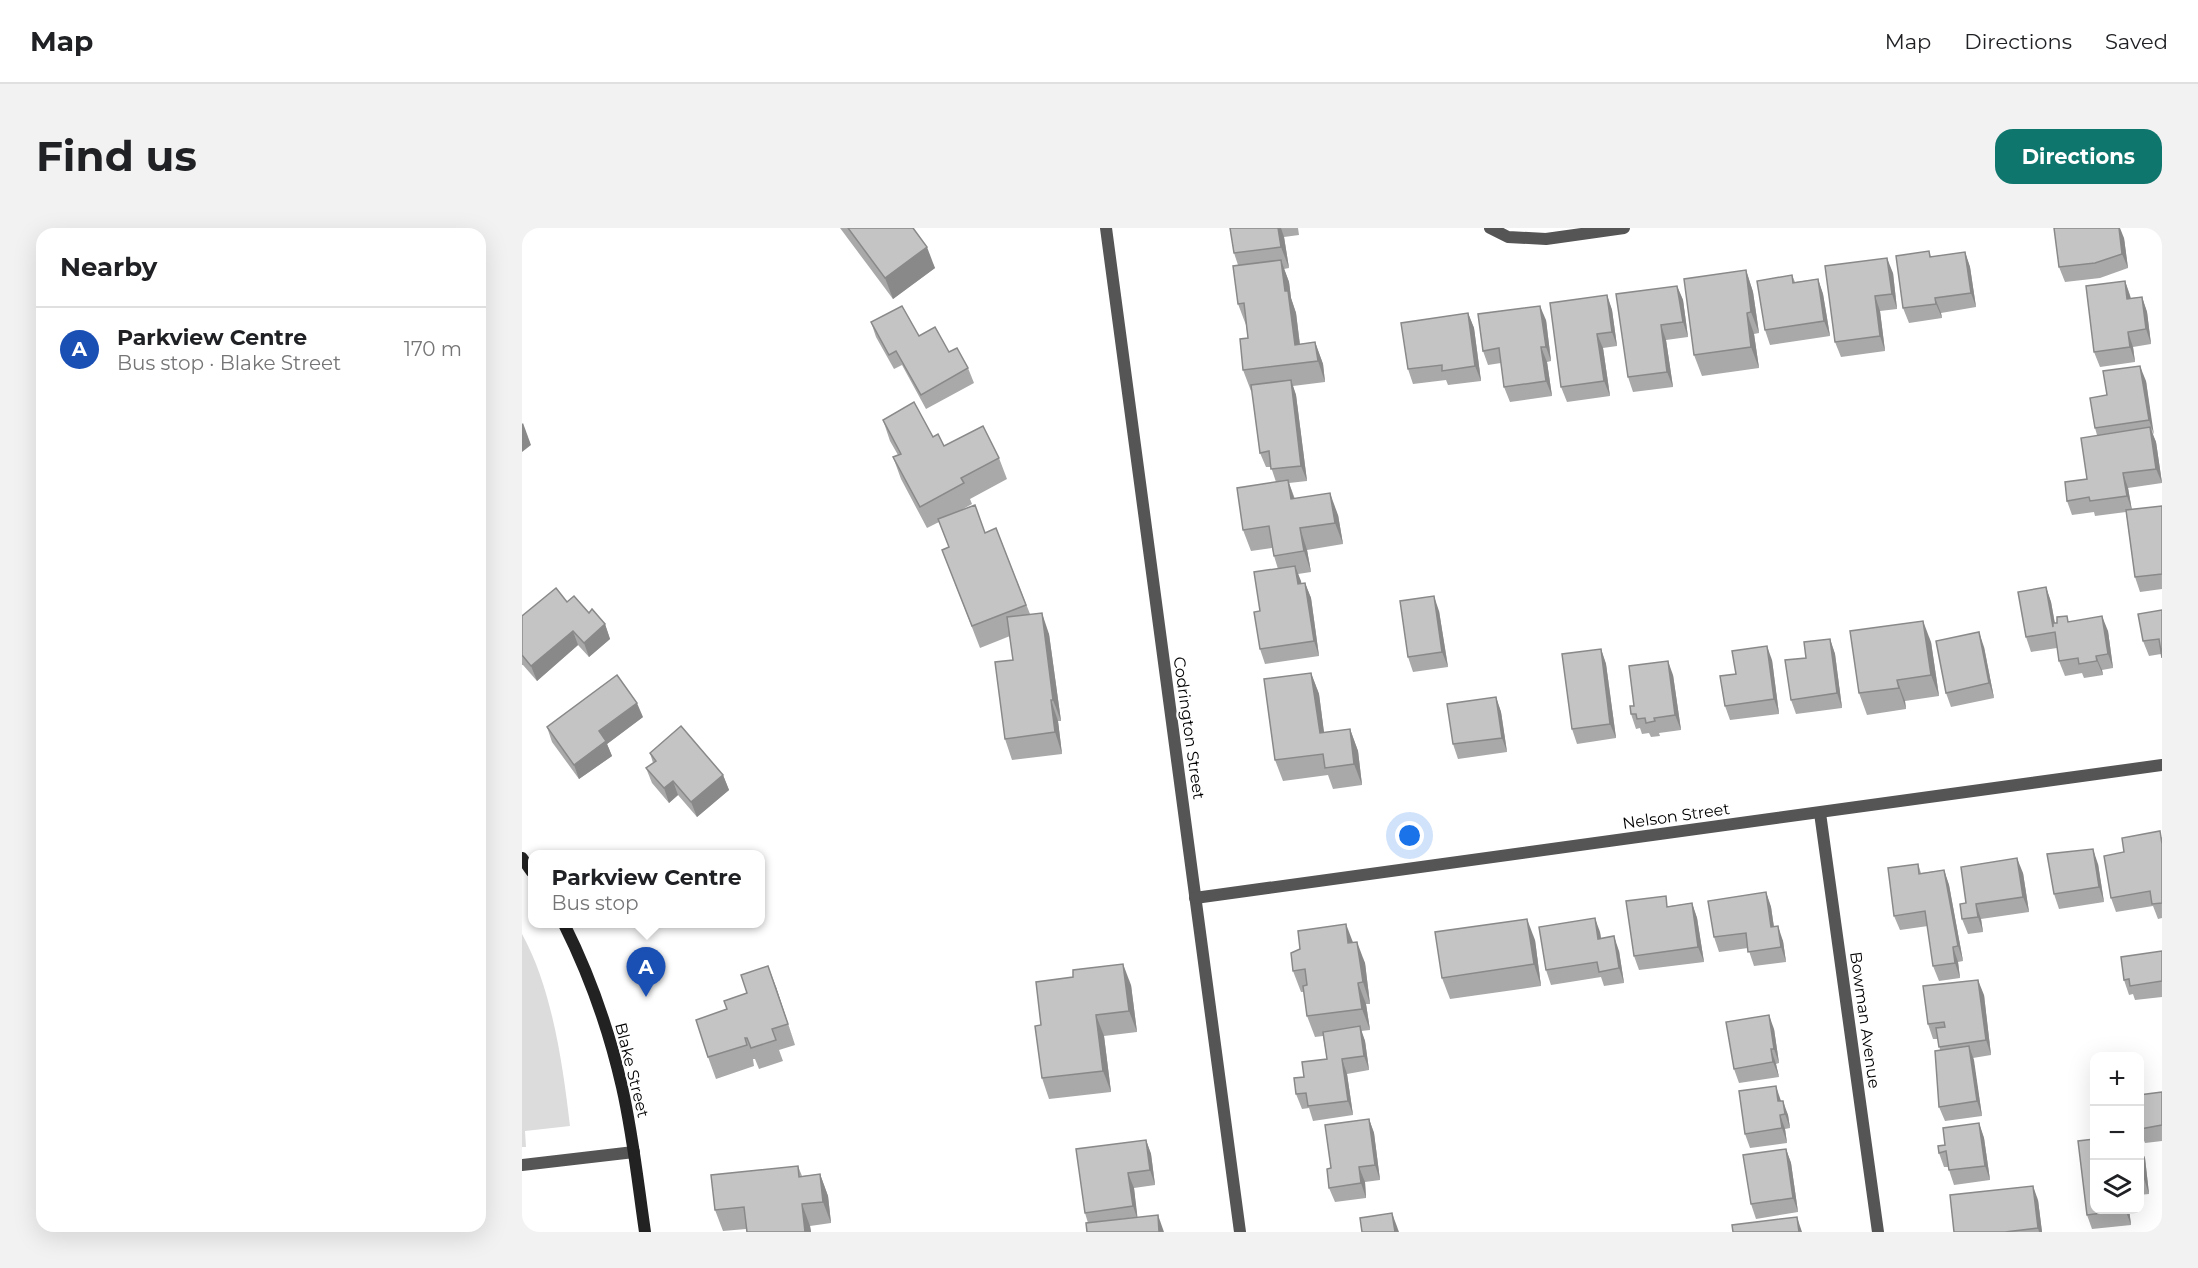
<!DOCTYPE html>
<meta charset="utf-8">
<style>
body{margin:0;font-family:Montserrat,sans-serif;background:#f2f2f2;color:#202124}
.controls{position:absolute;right:18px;bottom:18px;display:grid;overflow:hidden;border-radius:12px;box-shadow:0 6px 24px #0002}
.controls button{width:54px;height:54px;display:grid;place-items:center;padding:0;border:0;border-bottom:2px solid #e0e0e0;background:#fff;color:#202124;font:30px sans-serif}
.you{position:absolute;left:888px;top:608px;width:21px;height:21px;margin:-15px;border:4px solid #fff;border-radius:50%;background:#1a73e8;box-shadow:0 0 0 9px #1a73e833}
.badge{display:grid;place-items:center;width:39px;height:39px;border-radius:50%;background:#0f766e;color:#fff;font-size:20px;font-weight:700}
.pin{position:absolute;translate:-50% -50px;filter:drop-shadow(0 2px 3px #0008)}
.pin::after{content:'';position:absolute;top:32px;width:21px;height:18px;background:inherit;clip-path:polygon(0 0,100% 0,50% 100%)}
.popup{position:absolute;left:6px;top:622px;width:237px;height:78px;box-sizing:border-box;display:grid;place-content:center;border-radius:12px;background:#fff;filter:drop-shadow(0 2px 4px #0005);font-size:20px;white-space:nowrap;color:#757577}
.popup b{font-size:22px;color:#202124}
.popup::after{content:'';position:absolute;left:50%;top:100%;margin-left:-12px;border:12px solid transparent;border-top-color:#fff}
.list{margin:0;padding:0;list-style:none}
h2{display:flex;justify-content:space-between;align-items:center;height:78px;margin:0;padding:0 24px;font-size:26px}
h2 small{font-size:20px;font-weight:400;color:#757577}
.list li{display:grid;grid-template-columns:39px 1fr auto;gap:18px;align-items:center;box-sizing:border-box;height:84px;padding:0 24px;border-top:2px solid #e0e0e0}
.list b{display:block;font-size:22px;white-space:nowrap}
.list p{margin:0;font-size:20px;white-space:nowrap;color:#757577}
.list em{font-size:20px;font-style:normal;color:#757577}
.icon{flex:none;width:33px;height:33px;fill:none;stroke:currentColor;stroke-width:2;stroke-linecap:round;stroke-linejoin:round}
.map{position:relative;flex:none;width:1640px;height:1004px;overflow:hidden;border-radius:18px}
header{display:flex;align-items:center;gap:36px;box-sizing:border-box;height:84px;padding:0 30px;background:#fff;border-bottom:2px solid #e0e0e0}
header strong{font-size:28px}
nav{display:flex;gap:33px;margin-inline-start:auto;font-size:21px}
.intro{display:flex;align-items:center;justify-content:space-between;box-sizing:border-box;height:144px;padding:0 36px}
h1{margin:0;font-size:42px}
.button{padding:15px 27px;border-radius:18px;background:#0f766e;color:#fff;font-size:21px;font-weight:700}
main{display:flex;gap:36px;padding:0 36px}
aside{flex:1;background:#fff;border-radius:18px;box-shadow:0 6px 24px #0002}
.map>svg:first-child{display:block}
</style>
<header>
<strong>Map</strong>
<nav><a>Map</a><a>Directions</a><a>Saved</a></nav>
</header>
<div class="intro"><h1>Find us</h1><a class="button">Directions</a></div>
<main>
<aside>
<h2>Nearby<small></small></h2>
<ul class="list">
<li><span class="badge" style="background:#1a4fb4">A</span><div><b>Parkview Centre</b><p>Bus stop · Blake Street</p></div><em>170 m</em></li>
</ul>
</aside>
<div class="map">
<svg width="1640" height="1004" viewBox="0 0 1640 1004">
<rect width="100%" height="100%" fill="#fff"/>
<path fill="#dcdcdc" d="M 0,706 C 30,760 41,837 48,898 L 3,903 L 4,919 L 0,919 Z"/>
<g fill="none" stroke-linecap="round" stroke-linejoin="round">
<g stroke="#555" stroke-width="12">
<polyline points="584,0 718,1004"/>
<polyline points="968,0 986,9 1024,11 1102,0"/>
<polyline points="1298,585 1356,1004"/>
<polyline points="673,670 1640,537"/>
<polyline points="0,937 112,924"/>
</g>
<g stroke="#222" stroke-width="12">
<polyline points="0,630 10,644"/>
<path d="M 42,696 C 68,748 87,802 100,859 C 111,907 116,956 123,1004"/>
</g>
</g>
<g fill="#a9a9a9">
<polygon points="318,0 391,0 413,40 371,71"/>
<polygon points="708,0 776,0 777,7 762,9 767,40 762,41 767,54 769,70 774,85 778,116 793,114 801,136 803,154 771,158 774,167 785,253 767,255 773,271 816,287 821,316 785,322 789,344 776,346 779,356 783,355 789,370 797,428 743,436 738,421 738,383 756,341 752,328 750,320 729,323 721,302 754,254 749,239 744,239 738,225 730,163 729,163 721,142 726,110 724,97 716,76 716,37 712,25"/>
<polygon points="1602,10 1606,40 1578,50 1543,54 1537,39"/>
<polygon points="1407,23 1409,29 1443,24 1448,39 1454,79 1419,85 1420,90 1387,95 1381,80"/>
<polygon points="1224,42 1231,64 1237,105 1232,106 1237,140 1180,148 1172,127"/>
<polygon points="1371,45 1375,81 1358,83 1363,123 1319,129 1313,114"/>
<polygon points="1270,47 1273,54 1296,51 1301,66 1308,108 1248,117 1243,102"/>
<polygon points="1603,53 1609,70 1620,69 1625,84 1629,116 1611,119 1613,134 1578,139 1572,124"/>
<polygon points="1155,58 1161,72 1166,109 1144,112 1151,159 1111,164 1106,149"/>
<polygon points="1085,67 1090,82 1095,118 1081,120 1088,168 1045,174 1039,159"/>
<polygon points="946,85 952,100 959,153 926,157 924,152 891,156 886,141"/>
<polygon points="1024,92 1029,133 1025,134 1030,168 988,174 982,159 979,135 966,137 961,123"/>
<polygon points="349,94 397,108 427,124 446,140 452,155 404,181 380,137 372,141 354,109"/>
<polygon points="1624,153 1631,207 1634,214 1640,255 1606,260 1610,282 1640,278 1640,361 1618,364 1613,349 1604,284 1573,288 1572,284 1550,287 1545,273 1565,251 1575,207 1573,200 1585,167"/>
<polygon points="361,192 411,209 422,218 477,230 485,251 448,271 450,276 441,281 463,305 474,300 508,386 527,406 539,493 536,493 540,526 490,532 483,511 491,432 488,408 458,420 420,322 427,319 417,294 405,300 379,251 371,229 376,227 368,213"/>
<polygon points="1524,359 1529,374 1533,395 1547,393 1586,403 1591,440 1580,442 1581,447 1562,450 1560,445 1543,448 1537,433 1535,420 1509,424 1504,409"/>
<polygon points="45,374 67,385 83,396 88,411 67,429 56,417 15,453 1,437 0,437 0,388"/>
<polygon points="1640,382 1639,426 1627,428 1621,413"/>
<polygon points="917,383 926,439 891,444 886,429"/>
<polygon points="1308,411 1313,426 1320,480 1274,486 1269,472 1284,430"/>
<polygon points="1409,414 1417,468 1383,473 1384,481 1345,487 1337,465"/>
<polygon points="1462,419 1472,470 1429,479 1424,465"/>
<polygon points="1079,421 1084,436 1094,510 1055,516 1050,501"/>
<polygon points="1250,432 1257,486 1208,492 1203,478 1214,446"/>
<polygon points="789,445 797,466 802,505 828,501 836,523 840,557 811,561 806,547 761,553 753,532"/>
<polygon points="1151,447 1159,502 1137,505 1138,508 1129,509 1127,505 1120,506 1118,500 1114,501 1109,486 1112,478"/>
<polygon points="974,469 979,484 985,524 936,531 931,516"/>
<polygon points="121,489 85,516 90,528 57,551 30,514 25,499"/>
<polygon points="128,525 201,547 207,562 175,589 156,567 147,575 130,555 124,540 131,535"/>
<polygon points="1640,609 1640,690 1636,691 1631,678 1594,684 1589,670 1602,624"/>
<polygon points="1396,636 1399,645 1422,642 1427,657 1441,733 1436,734 1438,750 1417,753 1411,738 1406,698 1378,702 1372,688"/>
<polygon points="1576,636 1582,674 1537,681 1532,666"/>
<polygon points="1501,645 1507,684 1459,691 1461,704 1446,706 1440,691 1444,675"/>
<polygon points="1244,664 1249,679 1252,699 1261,713 1264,734 1232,738 1226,720 1197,724 1192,709"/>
<polygon points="1170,675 1175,690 1182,734 1117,742 1112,728 1148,678"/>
<polygon points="1078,704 1079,710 1097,723 1102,755 1082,758 1079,749 1029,757 1024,742"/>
<polygon points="1013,712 1019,758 928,771 920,750"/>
<polygon points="831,715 843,735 848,776 844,776 848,802 839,803 843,813 847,842 825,846 831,887 791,893 787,880 780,881 774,866 782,849 805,831 801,808 793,809 785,788 782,764 779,764 771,743"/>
<polygon points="1640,723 1640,769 1613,772 1611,766 1607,767 1602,752"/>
<polygon points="609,757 615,804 582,808 589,864 527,871 520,850 519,797"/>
<polygon points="254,759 273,817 257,822 261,833 237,841 233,831 231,831 232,838 194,851 186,829 205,781"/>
<polygon points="1462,767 1469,827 1451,830 1460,888 1423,893 1417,879 1418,822 1416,811 1411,811 1406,796"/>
<polygon points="1252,801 1257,835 1254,836 1257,849 1217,855 1212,841"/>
<polygon points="1640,864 1640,913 1623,915 1617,900"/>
<polygon points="1259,873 1266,887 1268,900 1263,901 1265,915 1228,920 1223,906"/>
<polygon points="847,891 852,905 858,952 843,954 844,970 813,974 807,960 809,940"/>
<polygon points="1457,895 1462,910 1468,952 1432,957 1426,939 1422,939 1417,925 1423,917"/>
<polygon points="624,912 629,926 633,957 612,960 615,989 566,995 563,985"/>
<polygon points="1617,916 1623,930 1627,966 1617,967"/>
<polygon points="1264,921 1269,935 1276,984 1234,991 1229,976"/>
<polygon points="276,938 280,948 298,946 306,968 309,995 288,998 289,1004 225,1004 224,1001 201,1003 193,982"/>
<polygon points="1516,972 1520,1004 1432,1004"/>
<polygon points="1607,981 1609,997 1570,1001 1565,987"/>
</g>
<g fill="#898989">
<polygon points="756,0 759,0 762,9 767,40 759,19"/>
<polygon points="1597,0 1598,0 1602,10 1606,40 1600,26"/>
<polygon points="405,19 413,40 371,71 363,50"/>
<polygon points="1443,24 1448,39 1454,79 1449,65"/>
<polygon points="1365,30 1371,45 1375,81 1370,66"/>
<polygon points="759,32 767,54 769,70 774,85 780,135 773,117 763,63"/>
<polygon points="1224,42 1231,64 1237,105 1229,84"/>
<polygon points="1296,51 1301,66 1308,108 1302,93"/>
<polygon points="1603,53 1608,68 1610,86 1605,71"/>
<polygon points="1155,58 1161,72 1166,109 1161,94"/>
<polygon points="1085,67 1090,82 1095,118 1090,104"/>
<polygon points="1353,68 1358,83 1363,123 1358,108"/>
<polygon points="1620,69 1625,84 1629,116 1624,101"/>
<polygon points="1413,70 1419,85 1420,90 1414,76"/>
<polygon points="1018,78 1024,92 1029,133 1024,119"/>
<polygon points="946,85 952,100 959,153 953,138"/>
<polygon points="1225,85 1232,106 1237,140 1229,119"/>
<polygon points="1139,97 1144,112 1151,159 1145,144"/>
<polygon points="1606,104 1611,119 1613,134 1608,119"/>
<polygon points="1075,106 1081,120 1088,168 1082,153"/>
<polygon points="793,114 801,136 803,154 796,133"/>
<polygon points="1019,119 1025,134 1030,168 1024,153"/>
<polygon points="1618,138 1624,153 1632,207 1627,192"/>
<polygon points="769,152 774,167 785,253 779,238"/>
<polygon points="1,195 9,217 0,224 0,196"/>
<polygon points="1628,199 1634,214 1640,255 1634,241"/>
<polygon points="1601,245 1606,260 1610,283 1605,268"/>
<polygon points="766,252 773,273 769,271"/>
<polygon points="808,265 816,287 821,316 813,295"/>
<polygon points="778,300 785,322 789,344 782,323"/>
<polygon points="773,338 779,353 782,371 776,356"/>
<polygon points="783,355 789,370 797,428 792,413"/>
<polygon points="1524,359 1529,374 1536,414 1531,399"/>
<polygon points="912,368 917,383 926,439 920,424"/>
<polygon points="520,385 527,406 539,493 531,472"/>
<polygon points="1580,388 1586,403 1591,440 1586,426"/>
<polygon points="1401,393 1409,414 1417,468 1409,447"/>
<polygon points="83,396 88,411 67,429 62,415"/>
<polygon points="51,403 56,417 15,453 9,438"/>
<polygon points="1457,404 1462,419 1472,470 1467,455"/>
<polygon points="1308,411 1313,426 1320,480 1315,465"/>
<polygon points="1245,418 1250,432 1257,486 1252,471"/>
<polygon points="1079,421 1084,436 1094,510 1088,496"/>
<polygon points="1574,428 1580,442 1581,447 1575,433"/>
<polygon points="1146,433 1151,447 1159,502 1153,487"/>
<polygon points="789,445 797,466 805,527 798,505"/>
<polygon points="1375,452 1383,473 1384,481 1377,460"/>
<polygon points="974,469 979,484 985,524 980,510"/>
<polygon points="529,472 536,493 540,526 533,504"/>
<polygon points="115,475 121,489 85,516 90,528 57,551 52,537 77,503"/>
<polygon points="828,501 836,523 840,557 832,536"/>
<polygon points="201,547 207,562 175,589 169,574"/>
<polygon points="151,553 156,567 147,575 142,560"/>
<polygon points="1571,621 1576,636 1582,674 1577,659"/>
<polygon points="1495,630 1501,645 1507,684 1501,669"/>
<polygon points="1422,642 1427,657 1441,733 1436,718"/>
<polygon points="1244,664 1249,679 1254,714 1249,699"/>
<polygon points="1170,675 1175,690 1182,734 1176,719"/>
<polygon points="1454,676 1459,691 1461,704 1456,689"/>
<polygon points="1073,690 1078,704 1081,726 1076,711"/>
<polygon points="1005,691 1013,712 1019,758 1012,736"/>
<polygon points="824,696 832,717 826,715"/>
<polygon points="1256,698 1261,713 1264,734 1259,719"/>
<polygon points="1092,708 1097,723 1102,755 1097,740"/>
<polygon points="835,714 843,735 848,776 841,754"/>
<polygon points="1431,719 1436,734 1438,750 1433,735"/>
<polygon points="601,736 609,757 615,804 607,783"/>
<polygon points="246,738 254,759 273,817 266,796"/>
<polygon points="1456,752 1462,767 1469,827 1464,812"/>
<polygon points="836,755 844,776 848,802 840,781"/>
<polygon points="574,787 582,808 589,864 581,843"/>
<polygon points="1247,787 1252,801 1257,835 1252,821"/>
<polygon points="838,798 843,813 847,842 842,828"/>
<polygon points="1447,818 1452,832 1460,888 1455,873"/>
<polygon points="1249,821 1254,836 1257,849 1251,834"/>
<polygon points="820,831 825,846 831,887 826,873"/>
<polygon points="1254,858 1259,873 1262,888 1256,873"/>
<polygon points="1261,873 1266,887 1268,900 1263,886"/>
<polygon points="1258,887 1263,901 1265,915 1260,900"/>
<polygon points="847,891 852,905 858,952 853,937"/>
<polygon points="1457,895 1462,910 1468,952 1463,938"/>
<polygon points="624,912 629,926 633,957 628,942"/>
<polygon points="1617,916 1623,930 1627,966 1622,951"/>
<polygon points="1264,921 1269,935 1276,984 1271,970"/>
<polygon points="837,939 843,954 844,970 839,955"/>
<polygon points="606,945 612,960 616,993 611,978"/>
<polygon points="298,946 306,968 309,995 301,974"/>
<polygon points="1511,958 1516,972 1520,1004 1517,1004 1516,1000"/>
<polygon points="280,976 288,998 289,1004 283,1004"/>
<polygon points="1603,981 1607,981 1609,997"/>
<polygon points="870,985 877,1004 873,1004"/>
<polygon points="636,987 642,1004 637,1004"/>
<polygon points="1275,989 1280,1004 1277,1004"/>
</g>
<g fill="#c4c4c4" stroke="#898989" stroke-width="1.5">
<polygon points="326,0 391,0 405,19 363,50"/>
<polygon points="708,0 756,0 759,19 712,25"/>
<polygon points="1532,0 1597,0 1600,26 1573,35 1537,39"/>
<polygon points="1407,23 1408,29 1443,24 1449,65 1413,70 1414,76 1381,80 1374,28"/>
<polygon points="1365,30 1370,66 1353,68 1358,108 1313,114 1303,38"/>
<polygon points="759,32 763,63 766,63 773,117 793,114 796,133 721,142 718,111 726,110 722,75 716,76 711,38"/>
<polygon points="1224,42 1229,84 1225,85 1229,119 1172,127 1162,51"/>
<polygon points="1270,47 1271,55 1296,51 1302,93 1243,102 1235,53"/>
<polygon points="1603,53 1605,71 1620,69 1624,101 1606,104 1608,119 1572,124 1564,58"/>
<polygon points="1155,58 1161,94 1139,97 1145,144 1106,149 1094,66"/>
<polygon points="1085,67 1090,104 1075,106 1082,153 1039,159 1028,75"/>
<polygon points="380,78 397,108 413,99 427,124 435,120 446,140 399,167 374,123 367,127 349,94"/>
<polygon points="1018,78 1024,119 1019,119 1024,153 982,159 977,120 961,123 956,86"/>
<polygon points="946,85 953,138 920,143 920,137 886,141 879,95"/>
<polygon points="1618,138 1627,192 1573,200 1568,170 1585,167 1581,143"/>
<polygon points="769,152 779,238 749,241 747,223 738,225 729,157"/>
<polygon points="392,174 411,209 416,206 422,218 461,198 477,230 439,250 442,255 398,279 371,229 379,226 361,192"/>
<polygon points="1628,199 1634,241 1601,245 1605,268 1568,273 1567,269 1545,273 1543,254 1565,251 1559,210"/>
<polygon points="766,252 769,271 808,265 813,295 778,300 782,323 752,328 747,298 721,302 715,260"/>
<polygon points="453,277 463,305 474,300 504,377 450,398 420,322 427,319 416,291"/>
<polygon points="1640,278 1640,346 1613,349 1604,282"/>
<polygon points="773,338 776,356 783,355 792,413 738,421 732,384 738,383 732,344"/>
<polygon points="1524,359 1531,399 1531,395 1535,395 1535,389 1545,388 1546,394 1580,388 1586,426 1574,428 1575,433 1557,436 1556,430 1537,433 1533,404 1504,409 1496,364"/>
<polygon points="34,360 45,374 52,368 67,385 70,381 83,396 62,415 51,403 9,438 0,427 0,388"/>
<polygon points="912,368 920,424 886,429 878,373"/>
<polygon points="1640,382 1640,430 1637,411 1621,413 1616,386"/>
<polygon points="520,385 531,472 529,472 533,504 483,511 473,434 491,432 485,389"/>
<polygon points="1401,393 1409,447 1375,452 1377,460 1337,465 1328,403"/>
<polygon points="1457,404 1467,455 1424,465 1414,413"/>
<polygon points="1308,411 1315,465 1269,472 1263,432 1284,430 1282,414"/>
<polygon points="1245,418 1252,471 1203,478 1198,448 1214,446 1210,423"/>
<polygon points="1079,421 1088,496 1050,501 1040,426"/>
<polygon points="1146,433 1153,487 1132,490 1133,493 1124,495 1123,490 1115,491 1114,486 1109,486 1108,478 1112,478 1107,438"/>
<polygon points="789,445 798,505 828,501 832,536 803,540 801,526 753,532 742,451"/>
<polygon points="95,447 115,475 77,503 84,513 52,537 25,499"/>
<polygon points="974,469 980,510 931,516 925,476"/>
<polygon points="159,498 201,547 169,574 151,553 142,560 124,540 134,533 128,525"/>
<polygon points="1638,603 1640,616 1640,675 1630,676 1628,663 1589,670 1582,628 1602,624 1600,610"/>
<polygon points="1571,621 1577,659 1532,666 1525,626"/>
<polygon points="1495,630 1501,669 1454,676 1456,689 1440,691 1438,676 1444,675 1439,639"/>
<polygon points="1396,636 1397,646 1422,642 1436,718 1431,719 1433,735 1411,738 1403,683 1372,688 1366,640"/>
<polygon points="1244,664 1249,699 1256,698 1259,719 1226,724 1224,705 1192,709 1186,673"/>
<polygon points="1144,668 1145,679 1170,675 1176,719 1112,728 1104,673"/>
<polygon points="1073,690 1076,711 1092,708 1097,740 1077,744 1075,734 1024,742 1017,699"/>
<polygon points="1005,691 1012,736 920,750 913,704"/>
<polygon points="824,696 826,715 835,714 841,754 836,755 840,781 785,788 781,758 785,757 783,741 771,743 769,725 778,721 776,703"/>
<polygon points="1640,723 1640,753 1608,758 1607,751 1602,752 1599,729"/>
<polygon points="601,736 607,783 574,787 581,843 520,850 513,798 519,797 514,754 551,749 551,742"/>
<polygon points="246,738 266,796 250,801 254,812 229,820 225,810 223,810 225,817 186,829 174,792 205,781 202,773 225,765 219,747"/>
<polygon points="1456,752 1464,812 1417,819 1414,800 1423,799 1422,794 1406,796 1401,758"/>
<polygon points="1247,787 1252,821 1249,821 1251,834 1212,841 1204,794"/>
<polygon points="838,798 842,828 820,831 826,873 786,878 784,865 774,866 772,850 782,849 780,834 805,831 801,804"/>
<polygon points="1447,818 1455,873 1417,879 1413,823"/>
<polygon points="1254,858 1256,873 1261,873 1263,886 1258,887 1260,900 1223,906 1217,863"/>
<polygon points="1640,864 1640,897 1618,901 1617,867"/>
<polygon points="847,891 853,937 837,939 839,955 807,960 805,941 809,940 803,897"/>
<polygon points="1457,895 1463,938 1427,942 1424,923 1417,925 1416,918 1423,917 1421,900"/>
<polygon points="1572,911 1572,981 1603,981 1604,982 1565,987 1556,913"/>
<polygon points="624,912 628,942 606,945 611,978 563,985 554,921"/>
<polygon points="1617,917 1622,951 1617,952"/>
<polygon points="1264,921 1271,970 1229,976 1221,927"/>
<polygon points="276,938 277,949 298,946 301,974 280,976 283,1004 225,1004 222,979 193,982 189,947"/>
<polygon points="1511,958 1516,1000 1483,1004 1432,1004 1428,967"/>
<polygon points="870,985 873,1004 840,1004 838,990"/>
<polygon points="636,987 637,1004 565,1004 564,995"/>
<polygon points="1275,989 1277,1004 1211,1004 1210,997"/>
</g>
<g text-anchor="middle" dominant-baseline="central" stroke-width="4.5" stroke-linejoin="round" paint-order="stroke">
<g font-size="16" fill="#000" stroke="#fff">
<text transform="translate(667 500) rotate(82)">Codrington Street</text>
<text transform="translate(1154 588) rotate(-8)">Nelson Street</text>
<text transform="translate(1343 792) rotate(82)">Bowman Avenue</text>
<text transform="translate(110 842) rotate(76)">Blake Street</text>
</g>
</g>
</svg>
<div class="controls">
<button>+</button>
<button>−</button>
<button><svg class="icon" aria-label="layers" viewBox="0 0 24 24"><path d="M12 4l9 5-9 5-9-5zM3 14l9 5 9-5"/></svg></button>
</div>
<div class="you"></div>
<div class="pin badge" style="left:124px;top:769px;background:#1a4fb4">A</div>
<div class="popup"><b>Parkview Centre</b>Bus stop</div>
</div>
</main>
